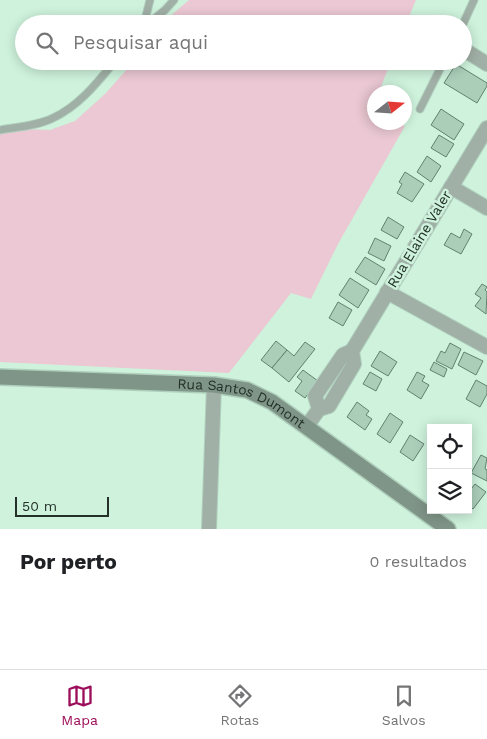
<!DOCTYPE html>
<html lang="pt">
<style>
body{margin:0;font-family:"Work Sans",sans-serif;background:#f2f2f2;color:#202124}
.controls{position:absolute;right:15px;bottom:15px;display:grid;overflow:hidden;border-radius:0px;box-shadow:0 2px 12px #0003}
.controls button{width:45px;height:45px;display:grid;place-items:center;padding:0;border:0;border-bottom:1px solid #e0e0e0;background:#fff;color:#202124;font:25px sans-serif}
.compass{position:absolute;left:367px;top:85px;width:45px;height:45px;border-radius:50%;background:#fff;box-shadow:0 2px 12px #0003;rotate:73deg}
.scale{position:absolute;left:15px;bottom:12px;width:94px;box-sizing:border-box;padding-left:5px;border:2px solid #233128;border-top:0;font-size:14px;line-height:18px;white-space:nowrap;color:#233128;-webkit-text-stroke:4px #cef2dc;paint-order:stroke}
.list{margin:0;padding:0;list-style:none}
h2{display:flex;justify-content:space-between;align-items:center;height:65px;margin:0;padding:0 20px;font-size:21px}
h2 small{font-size:16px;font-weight:400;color:#757577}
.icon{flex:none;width:28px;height:28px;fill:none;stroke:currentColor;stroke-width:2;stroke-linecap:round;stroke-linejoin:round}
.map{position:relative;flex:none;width:487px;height:529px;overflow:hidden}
.search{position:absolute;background:#fff;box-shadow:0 2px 12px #0003;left:15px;right:15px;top:15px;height:55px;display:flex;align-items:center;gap:12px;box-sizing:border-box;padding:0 18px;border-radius:28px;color:#757577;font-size:19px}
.sheet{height:140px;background:#fff}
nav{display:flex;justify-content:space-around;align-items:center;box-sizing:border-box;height:70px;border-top:1px solid #e0e0e0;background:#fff;font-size:14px;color:#757577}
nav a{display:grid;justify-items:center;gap:2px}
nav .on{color:#9d0e5a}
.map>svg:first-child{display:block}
</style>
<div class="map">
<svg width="487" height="529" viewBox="0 0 487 529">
<rect width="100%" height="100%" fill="#cef2dc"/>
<g fill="#ebc8d3">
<polygon points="189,0 416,0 406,24 161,24"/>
<polygon points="131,61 391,61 379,92 374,92 374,104 372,111 374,112 374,122 397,123 405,126 338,244 311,299 291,293 229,373 0,362 0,128 50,130 75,121 105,94 128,68"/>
</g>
<g fill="#abceb9" stroke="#62826f">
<polygon points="456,64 487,83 487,86 477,103 444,83"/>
<polygon points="441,109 464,124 454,140 431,125"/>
<polygon points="439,135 454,144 446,157 431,148"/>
<polygon points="427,156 441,166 431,182 417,172"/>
<polygon points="405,172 424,184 412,202 397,193 402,184 399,182"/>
<polygon points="388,217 404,227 397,239 381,230"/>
<polygon points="464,229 472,234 461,254 444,245 451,233 460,238"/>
<polygon points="375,238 391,246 384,261 368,253"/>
<polygon points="365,257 385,269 376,285 355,272"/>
<polygon points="350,278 369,290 358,308 339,295"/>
<polygon points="482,284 487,287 485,290 487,292 486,314 475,306 481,298 475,294"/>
<polygon points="338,302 352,310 343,326 329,318"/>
<polygon points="276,341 287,350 272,368 261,360"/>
<polygon points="305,342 315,349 289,382 272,368 287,350 294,356"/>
<polygon points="450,343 461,349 452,369 436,361 441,351 445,353"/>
<polygon points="380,351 397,362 388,376 371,366"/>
<polygon points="464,352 483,361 476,375 458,365"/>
<polygon points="434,362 447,369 444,377 430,370"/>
<polygon points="303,370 318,381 305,398 295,391 302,381 297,377"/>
<polygon points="370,372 382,379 376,391 363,384"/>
<polygon points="417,372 425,376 422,381 429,385 421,399 407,390"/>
<polygon points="476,380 487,386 487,394 480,407 466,399"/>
<polygon points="357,402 369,411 366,415 372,419 365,430 347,417"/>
<polygon points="390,413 403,422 390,443 377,434"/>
<polygon points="410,435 424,444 413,461 400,452"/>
<polygon points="481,455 487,458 485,469 487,470 487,481 471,473"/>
<polygon points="475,484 486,492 473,509 468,505 468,493"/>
</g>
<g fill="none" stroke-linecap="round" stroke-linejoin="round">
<g stroke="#afcfbc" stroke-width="9">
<g id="service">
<polyline points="144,24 150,0"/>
<polyline points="148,24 165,10 174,0"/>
<polyline points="463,24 474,0"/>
<polyline points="420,109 444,61"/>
<path d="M 0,130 C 17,127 37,126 53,118 C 79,106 97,83 115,61"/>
</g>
</g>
<g stroke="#afcfbc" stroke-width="16">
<g id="minor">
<polyline points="463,49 487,64"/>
<polyline points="451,187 487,208"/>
<polyline points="387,292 487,347"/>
<polyline points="319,409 329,406 354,364 352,351 487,128"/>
<polyline points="307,426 319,409 315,396 343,355 352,351"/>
<polyline points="209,529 214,385"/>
</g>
</g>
<g stroke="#afcfbc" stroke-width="18">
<g id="secondary">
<path id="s1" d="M 0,377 L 214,385 L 247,390 L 272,402 L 448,529"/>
</g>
</g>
<use href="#service" stroke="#a1b0a7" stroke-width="7"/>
<use href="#minor" stroke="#a1b0a7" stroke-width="14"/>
<use href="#secondary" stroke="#7f9587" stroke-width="15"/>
</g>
<g text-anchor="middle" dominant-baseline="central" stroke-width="5" stroke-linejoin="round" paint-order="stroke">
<g font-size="14" fill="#233128" stroke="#cef2dc">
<text transform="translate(419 239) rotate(-59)">Rua Elaine Valer</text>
<text stroke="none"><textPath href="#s1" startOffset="246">Rua Santos Dumont</textPath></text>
</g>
</g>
</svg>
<div class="controls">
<button><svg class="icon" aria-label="locate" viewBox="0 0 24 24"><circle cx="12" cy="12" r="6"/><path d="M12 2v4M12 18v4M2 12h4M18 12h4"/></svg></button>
<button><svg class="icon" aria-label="layers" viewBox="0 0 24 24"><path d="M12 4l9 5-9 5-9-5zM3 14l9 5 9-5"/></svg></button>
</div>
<svg class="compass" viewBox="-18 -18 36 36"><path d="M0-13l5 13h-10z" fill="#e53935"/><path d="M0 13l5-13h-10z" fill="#757577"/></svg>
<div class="scale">50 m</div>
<div class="search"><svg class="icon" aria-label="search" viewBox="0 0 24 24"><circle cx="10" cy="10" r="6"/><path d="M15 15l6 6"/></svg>Pesquisar aqui</div>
</div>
<section class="sheet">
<h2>Por perto<small>0 resultados</small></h2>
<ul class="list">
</ul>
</section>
<nav>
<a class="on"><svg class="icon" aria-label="map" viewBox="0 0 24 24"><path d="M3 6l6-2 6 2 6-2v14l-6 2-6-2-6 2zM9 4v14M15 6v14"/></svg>Mapa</a>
<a><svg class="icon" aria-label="directions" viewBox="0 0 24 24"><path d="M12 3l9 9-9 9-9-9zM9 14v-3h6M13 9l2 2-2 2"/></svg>Rotas</a>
<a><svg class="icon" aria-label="saved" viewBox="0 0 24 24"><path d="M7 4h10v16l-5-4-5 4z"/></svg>Salvos</a>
</nav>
